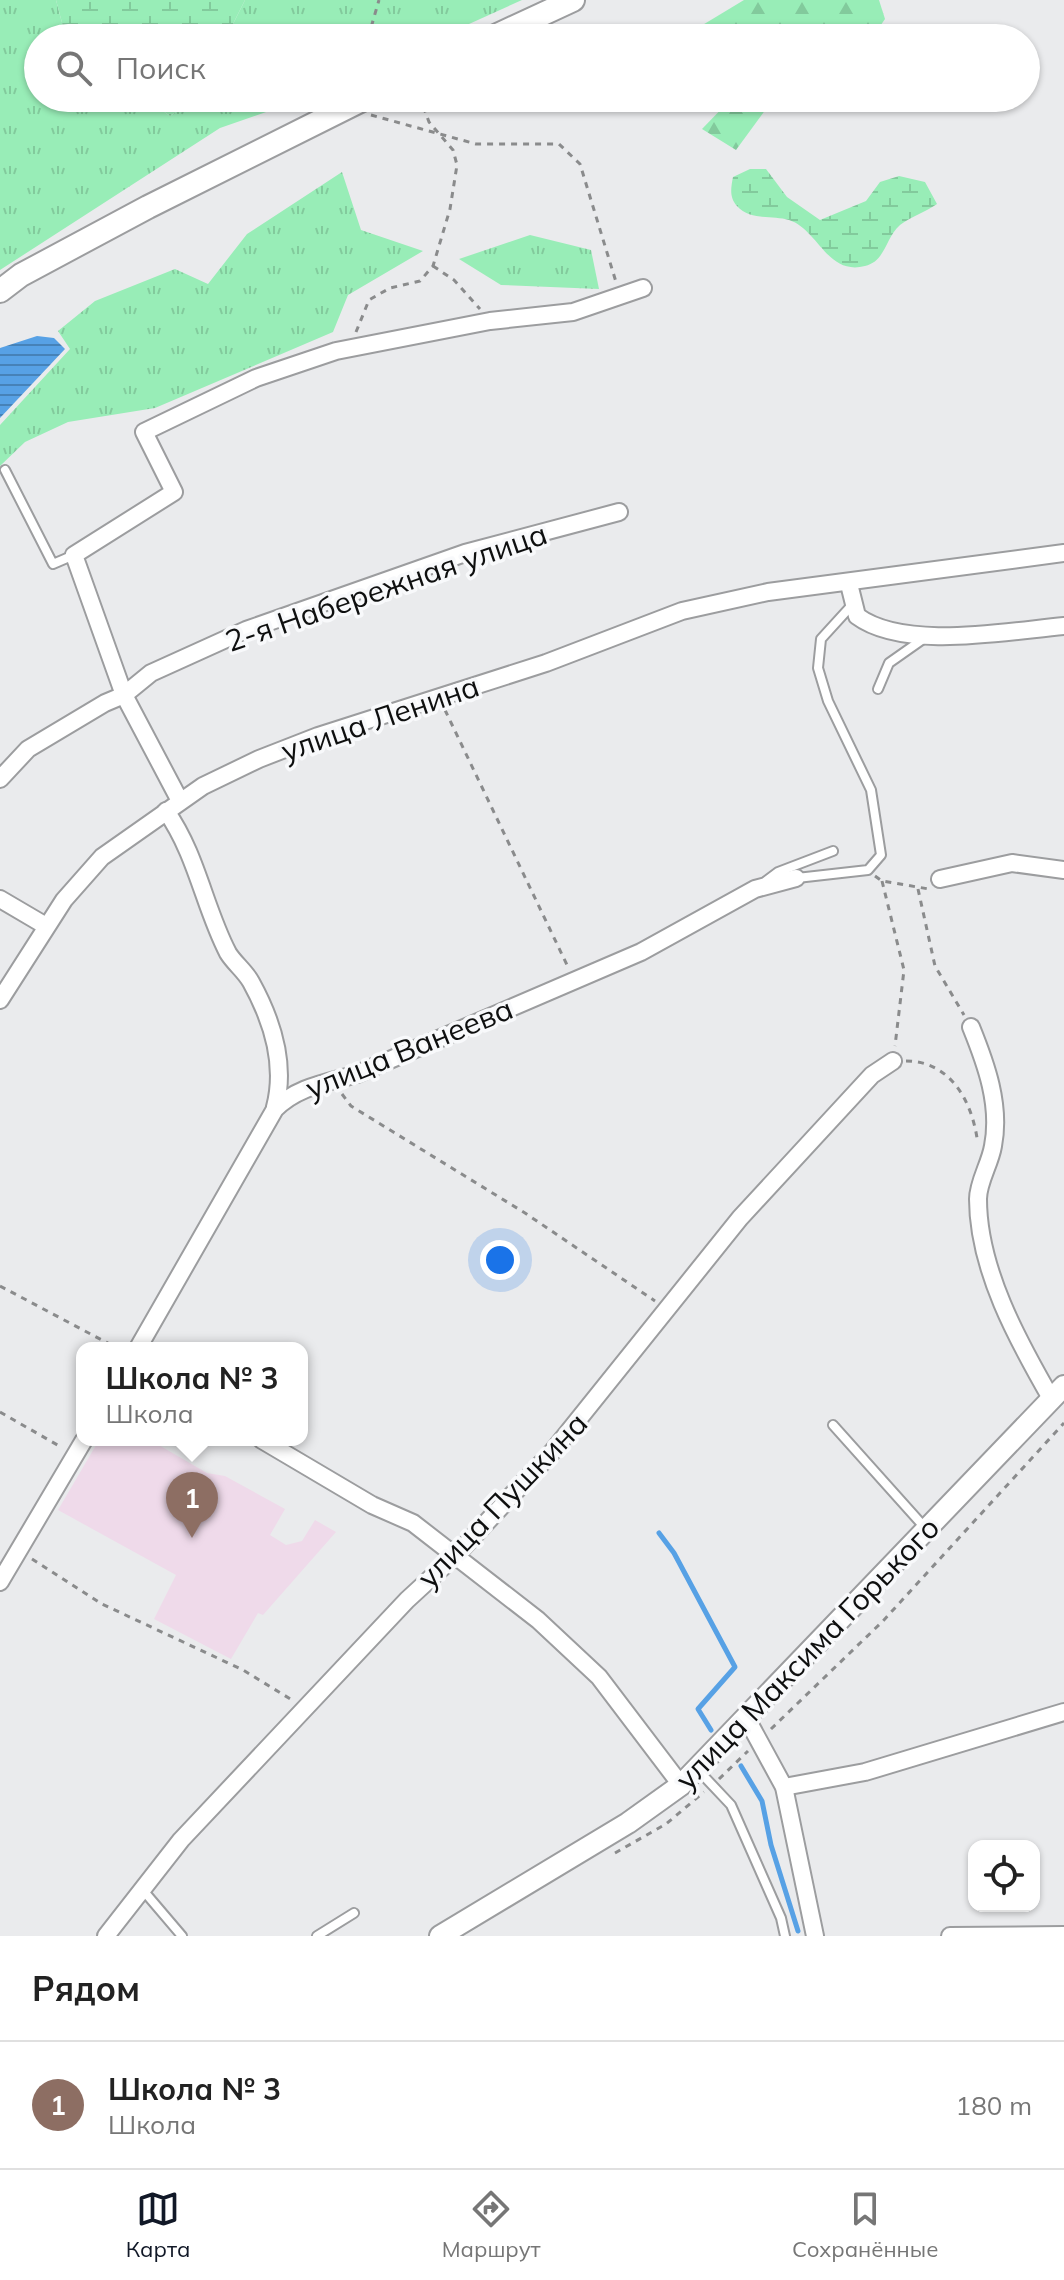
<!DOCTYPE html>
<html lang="ru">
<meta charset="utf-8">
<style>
body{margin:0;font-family:Mulish,sans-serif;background:#f2f2f2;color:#222}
.controls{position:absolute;right:24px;bottom:24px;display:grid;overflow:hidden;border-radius:16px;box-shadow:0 2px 6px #0004}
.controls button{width:72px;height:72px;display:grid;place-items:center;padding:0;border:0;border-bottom:2px solid #e0e0e0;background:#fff;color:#222;font:40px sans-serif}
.you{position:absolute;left:500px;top:1260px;width:28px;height:28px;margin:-20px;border:6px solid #fff;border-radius:50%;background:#1a73e8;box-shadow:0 0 0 12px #1a73e833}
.badge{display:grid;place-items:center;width:52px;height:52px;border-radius:50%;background:#111827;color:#fff;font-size:26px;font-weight:700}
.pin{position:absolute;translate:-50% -66px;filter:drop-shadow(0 2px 4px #0008)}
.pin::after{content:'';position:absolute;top:42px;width:28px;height:24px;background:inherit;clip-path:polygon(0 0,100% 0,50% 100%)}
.popup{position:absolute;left:76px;top:1342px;width:232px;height:104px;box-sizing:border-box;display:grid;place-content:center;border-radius:16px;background:#fff;filter:drop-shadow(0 2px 6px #0005);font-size:26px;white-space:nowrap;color:#767676}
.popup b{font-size:30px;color:#222}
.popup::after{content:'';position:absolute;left:50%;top:100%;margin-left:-16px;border:16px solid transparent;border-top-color:#fff}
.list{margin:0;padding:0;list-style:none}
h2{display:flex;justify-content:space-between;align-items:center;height:104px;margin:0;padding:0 32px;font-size:34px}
h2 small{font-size:26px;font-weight:400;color:#767676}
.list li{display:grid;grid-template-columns:52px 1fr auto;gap:24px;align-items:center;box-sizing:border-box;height:128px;padding:0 32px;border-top:2px solid #e0e0e0}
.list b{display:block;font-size:30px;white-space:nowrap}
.list p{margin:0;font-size:26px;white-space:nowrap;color:#767676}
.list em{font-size:26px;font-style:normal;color:#767676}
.icon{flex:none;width:44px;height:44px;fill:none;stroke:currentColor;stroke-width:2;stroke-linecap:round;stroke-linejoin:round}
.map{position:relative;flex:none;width:1064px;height:1936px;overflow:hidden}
.search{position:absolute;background:#fff;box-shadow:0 2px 6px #0004;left:24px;right:24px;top:24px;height:88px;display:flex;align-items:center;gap:20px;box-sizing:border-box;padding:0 28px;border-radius:44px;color:#767676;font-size:30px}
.sheet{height:232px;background:#fff}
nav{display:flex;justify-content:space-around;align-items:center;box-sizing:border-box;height:112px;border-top:2px solid #e0e0e0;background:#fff;font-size:22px;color:#767676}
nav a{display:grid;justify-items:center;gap:4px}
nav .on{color:#111827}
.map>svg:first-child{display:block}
</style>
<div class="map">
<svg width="1064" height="1936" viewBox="0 0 1064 1936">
<defs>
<pattern id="grass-tufts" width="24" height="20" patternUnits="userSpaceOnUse" patternTransform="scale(2)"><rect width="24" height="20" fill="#98edb7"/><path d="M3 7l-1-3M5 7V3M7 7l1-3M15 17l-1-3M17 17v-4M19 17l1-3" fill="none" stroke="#82ca9c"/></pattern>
<pattern id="forest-firs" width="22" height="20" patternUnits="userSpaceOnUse" patternTransform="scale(2)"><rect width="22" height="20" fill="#98edb7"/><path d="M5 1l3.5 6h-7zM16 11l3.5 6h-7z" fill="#82ca9c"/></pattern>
<pattern id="wetland-marsh" width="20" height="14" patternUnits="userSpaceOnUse" patternTransform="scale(2)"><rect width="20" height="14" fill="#98edb7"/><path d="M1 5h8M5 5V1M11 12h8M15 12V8" fill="none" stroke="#82ca9c"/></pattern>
<pattern id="water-rules" width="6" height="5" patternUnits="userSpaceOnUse" patternTransform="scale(2)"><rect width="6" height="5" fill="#57a1e5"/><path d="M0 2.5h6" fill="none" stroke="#4682b8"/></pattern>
</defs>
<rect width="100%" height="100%" fill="#eaebed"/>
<polygon fill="#efdaea" points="99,1440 150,1440 207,1473 225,1476 285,1509 270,1535 286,1545 302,1541 315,1520 336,1532 263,1615 258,1613 231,1659 154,1619 176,1575 58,1510"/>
<g fill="url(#grass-tufts)">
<polygon points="0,0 56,0 66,38 38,38 38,98 145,98 170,116 198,98 306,98 220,128 0,270"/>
<polygon points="245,0 522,0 438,38 226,38"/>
<polygon points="342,172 361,230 423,251 348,295 333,332 155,408 68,422 25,442 0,466 0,425 70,349 58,331 95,301 175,269 208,284 247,234"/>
<polygon points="530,235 591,250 599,289 501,285 459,259"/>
</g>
<g fill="url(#forest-firs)">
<polygon points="744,0 879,0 885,19 872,38 681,38"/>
<polygon points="732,98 774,98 736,150 702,129"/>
</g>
<g fill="url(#wetland-marsh)">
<polygon points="56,0 245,0 226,38 66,38"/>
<polygon points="145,98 198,98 170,116"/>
<path d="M 750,169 L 766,169 L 787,197 L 820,220 L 866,201 L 880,182 L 899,176 L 925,182 L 937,204 C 926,212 910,217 900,225 C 885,238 886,261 865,266 C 827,276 818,229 789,220 C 773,215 750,221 737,206 C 729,197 731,188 733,177 Z"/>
</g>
<polygon fill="url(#water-rules)" points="37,336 54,338 65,349 0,418 0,348"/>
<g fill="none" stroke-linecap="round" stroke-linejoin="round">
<g stroke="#57a1e5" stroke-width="5">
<polyline points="659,1533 674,1553 735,1667 698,1709 711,1730"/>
<polyline points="741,1766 762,1801 771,1845 798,1931"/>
</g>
<g stroke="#9c9d9f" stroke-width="12">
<g id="service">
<polyline points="5,470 53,564 74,555"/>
<polyline points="878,689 889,663 926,637"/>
<polyline points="797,878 868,870 881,855 871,790 828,701 818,668 821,639 852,605"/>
<polyline points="766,881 778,872 833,851"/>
<polyline points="833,1425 927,1530"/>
<polyline points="698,1770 731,1805 781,1918 785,1936"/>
<polyline points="142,1889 182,1936"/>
<polyline points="317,1936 354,1913"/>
</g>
</g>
<g stroke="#9c9d9f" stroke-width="20">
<g id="minor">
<path d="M 849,584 L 857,616 C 904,651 1008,631 1064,626"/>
<polyline points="0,779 28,749 105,703 124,695 151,673 246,630 465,553 619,512"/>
<polyline points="180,801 124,695 74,555 174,492 144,432 256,378 336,351 490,321 573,312 643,288"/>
<path d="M 166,811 C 197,855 204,907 228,953 C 234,963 245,971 251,982 C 272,1020 286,1065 275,1107"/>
<polyline points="940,879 1012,863 1064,870"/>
<polyline points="0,899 46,926"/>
<polyline points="0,1000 64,900 102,857 203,786 259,759 318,736 546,663 682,611 768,592 1064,553"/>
<path d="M 971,1027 C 986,1064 1001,1105 993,1146 C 990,1164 978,1182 978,1199 C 978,1269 1018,1341 1052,1400"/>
<path d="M 138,1348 L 275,1109 C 298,1086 327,1083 357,1074 L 641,952 L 755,889 L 796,878"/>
<polyline points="262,1440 372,1505 413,1523 538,1620 599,1677 681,1785"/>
<polyline points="0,1582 84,1440"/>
<polyline points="747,1719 784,1787 815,1936"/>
<polyline points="784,1787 865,1772 1064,1712"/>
<polyline points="106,1936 181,1840 407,1600 457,1554 553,1451 740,1218 872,1075 893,1061"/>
<polyline points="950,1936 1064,1935"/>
</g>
</g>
<g stroke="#9c9d9f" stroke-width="24">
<polyline id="tertiary" points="440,1936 628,1823 681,1785 1064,1386"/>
</g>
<g stroke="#9c9d9f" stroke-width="26">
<g id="secondary">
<polyline points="491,38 573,0"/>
<polyline points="0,291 21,275 148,207 366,98"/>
</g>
</g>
<g stroke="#8a8b8c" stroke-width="3" stroke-dasharray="6 6" stroke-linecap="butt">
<polyline points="368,38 379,0"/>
<polyline points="371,115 476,144 559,144 580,164 616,282"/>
<polyline points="433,266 454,280 480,309"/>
<polyline points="356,332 369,300 390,288 420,281 433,266 450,209 457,165 453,150 429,122 420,98"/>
<polyline points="445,710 568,967"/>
<polyline points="875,876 882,881 929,889"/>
<polyline points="882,881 904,970 895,1046"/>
<polyline points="918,889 935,966 964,1015"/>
<path d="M 906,1061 C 949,1061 971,1099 977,1138"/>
<polyline points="342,1094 351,1106 525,1213 655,1301"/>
<polyline points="0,1286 117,1348"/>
<polyline points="0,1412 61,1447"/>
<polyline points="32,1559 102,1604 243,1670 292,1700"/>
<polyline points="771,1729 883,1621 1064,1423"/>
<polyline points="719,1779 748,1751"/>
<polyline points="615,1853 666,1824 704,1792"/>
</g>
<use href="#service" stroke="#fff" stroke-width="8"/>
<use href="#minor" stroke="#fff" stroke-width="16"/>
<use href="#tertiary" stroke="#fff" stroke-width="20"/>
<use href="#secondary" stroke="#fff" stroke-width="22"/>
</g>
<g text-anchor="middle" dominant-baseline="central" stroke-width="7" stroke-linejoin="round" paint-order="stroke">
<g font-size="30" fill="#0e0f0f" stroke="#f8f9fb">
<text transform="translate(386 587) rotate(-19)">2-я Набережная улица</text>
<text transform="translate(380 718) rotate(-19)">улица Ленина</text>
<text transform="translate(409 1048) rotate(-22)">улица Ванеева</text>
<text transform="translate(502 1500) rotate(-46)">улица Пушкина</text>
<text transform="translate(807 1653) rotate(-46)">улица Максима Горького</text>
</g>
</g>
</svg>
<div class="controls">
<button><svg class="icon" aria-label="locate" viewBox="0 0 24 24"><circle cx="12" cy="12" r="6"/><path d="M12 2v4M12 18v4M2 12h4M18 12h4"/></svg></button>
</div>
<div class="you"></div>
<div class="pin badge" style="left:192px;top:1538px;background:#8d6e63">1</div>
<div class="popup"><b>Школа № 3</b>Школа</div>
<div class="search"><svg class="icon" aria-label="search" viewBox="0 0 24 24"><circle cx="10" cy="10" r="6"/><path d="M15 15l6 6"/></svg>Поиск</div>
</div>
<section class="sheet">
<h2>Рядом<small></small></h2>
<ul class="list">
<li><span class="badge" style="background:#8d6e63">1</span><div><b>Школа № 3</b><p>Школа</p></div><em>180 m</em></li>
</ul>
</section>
<nav>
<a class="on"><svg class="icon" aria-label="map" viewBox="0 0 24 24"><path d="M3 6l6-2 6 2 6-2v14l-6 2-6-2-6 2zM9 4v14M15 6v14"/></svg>Карта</a>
<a><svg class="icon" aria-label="directions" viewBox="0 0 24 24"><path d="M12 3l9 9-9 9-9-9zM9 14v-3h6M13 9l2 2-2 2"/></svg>Маршрут</a>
<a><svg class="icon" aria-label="saved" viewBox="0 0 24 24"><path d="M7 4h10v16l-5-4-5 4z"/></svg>Сохранённые</a>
</nav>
